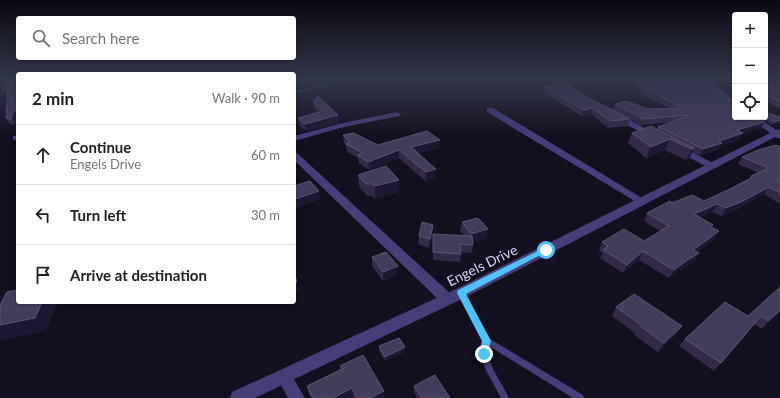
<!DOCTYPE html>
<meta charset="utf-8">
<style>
body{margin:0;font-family:Lato,sans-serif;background:#f2f2f2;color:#202124}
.controls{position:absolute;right:12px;top:12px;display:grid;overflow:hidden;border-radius:4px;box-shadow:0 1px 3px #0004}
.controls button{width:36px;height:36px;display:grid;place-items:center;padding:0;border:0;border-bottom:1px solid #e0e0e0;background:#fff;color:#202124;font:20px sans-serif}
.stop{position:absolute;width:12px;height:12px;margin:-9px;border:3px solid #4fc3f7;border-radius:50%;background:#fff}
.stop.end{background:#4fc3f7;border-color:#fff;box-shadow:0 1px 4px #0008}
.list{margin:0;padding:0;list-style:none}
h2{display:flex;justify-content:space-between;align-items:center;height:52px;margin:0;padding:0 16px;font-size:17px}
h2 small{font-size:13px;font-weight:400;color:#757577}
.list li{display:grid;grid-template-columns:26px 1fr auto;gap:12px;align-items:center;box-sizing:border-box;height:60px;padding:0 16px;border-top:1px solid #e0e0e0}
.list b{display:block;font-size:15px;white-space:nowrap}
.list p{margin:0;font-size:13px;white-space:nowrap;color:#757577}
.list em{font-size:13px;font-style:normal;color:#757577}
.icon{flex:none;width:22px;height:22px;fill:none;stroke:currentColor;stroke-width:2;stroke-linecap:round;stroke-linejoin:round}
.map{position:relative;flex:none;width:780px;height:398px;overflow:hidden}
.search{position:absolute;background:#fff;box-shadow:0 1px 3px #0004;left:16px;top:16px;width:280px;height:44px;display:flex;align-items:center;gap:10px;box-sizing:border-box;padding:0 14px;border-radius:4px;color:#757577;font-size:15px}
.panel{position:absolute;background:#fff;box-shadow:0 1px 3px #0004;left:16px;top:72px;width:280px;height:232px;border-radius:4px}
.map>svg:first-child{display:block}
</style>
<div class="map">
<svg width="780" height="398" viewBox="0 0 780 398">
<rect width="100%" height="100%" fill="#130f1e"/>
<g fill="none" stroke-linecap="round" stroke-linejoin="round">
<polyline stroke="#3aa4a5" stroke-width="1.5" stroke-dasharray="1.5 2" stroke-linecap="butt" points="294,92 332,85"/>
<polygon fill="#453e79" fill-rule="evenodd" points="461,290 463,291 490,339 583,395 584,398 573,398 489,346 488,354 492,367 509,398 501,398 486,370 480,354 483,341 458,293 459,291"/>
<g fill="#453e79" fill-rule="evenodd">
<polygon points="551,79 559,79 574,90 569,91"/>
<polygon points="487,108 493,108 647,201 642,204 638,203 487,112"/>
<polygon points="397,112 401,114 400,116 344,127 294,141 294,136 343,123"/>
<polygon points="615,115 621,115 658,135 657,137 651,137 615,119"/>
<rect x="13" y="136" width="5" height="4"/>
<polygon points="680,146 715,164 716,166 715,168 709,168 677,151 676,149 677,147"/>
<polygon points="294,152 297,153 452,295 454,299 452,303 447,304 442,303 294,160"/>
<polygon points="284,369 289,371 305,398 288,398 276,376 279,371"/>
</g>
<g fill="#453e79" fill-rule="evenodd">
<polygon points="701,79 708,79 735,101 735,106"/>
<polygon points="749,117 758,117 776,130 780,129 780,139 775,137 466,297 255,398 230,398 232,392 456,289 770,133"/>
</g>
</g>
<g fill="#332a4a">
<polygon points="18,79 18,117 16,117 15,125 10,124 6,118 8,94 5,94"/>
<polygon points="628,79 700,79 761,128 743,133 740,139 720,146 719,149 699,156 692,152 689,159 686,160 665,150 646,158 628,143 632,133 657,129 658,127 671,122 641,125 630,119 628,126 608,128 591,114 582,116 543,93 544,87 550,86 550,85 587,97 613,110 615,104 647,109 669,108 649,98 645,97"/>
<polygon points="765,84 777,86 780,86 780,109 765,101"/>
<polygon points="313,101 338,115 339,123 306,131 299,125 298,118 318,113 314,108"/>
<polygon points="765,113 780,117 772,125 761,117 765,117"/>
<polygon points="343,135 378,145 439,148 418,153 435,177 425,181 399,158 369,170 359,163 358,158 347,152 346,146 344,143"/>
<polygon points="780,147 780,204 764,194 736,210 721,216 713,212 699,217 713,225 712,227 719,231 714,239 697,252 694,262 681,269 669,278 639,260 623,273 600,258 602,253 599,251 602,242 644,241 660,231 644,221 647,213 672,203 704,201 730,189 749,179 751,176 758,173 738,164 742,157"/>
<polygon points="358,175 399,192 375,199 373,196 367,196 359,186"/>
<polygon points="294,186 319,191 320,199 297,207 294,204"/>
<polygon points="462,222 487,238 473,242 473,245 472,253 461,252 460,262 433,260 433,234 465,236 460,231"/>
<polygon points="433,233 429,248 418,244 419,236"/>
<polygon points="372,257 397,275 383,281 372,266"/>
<polygon points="616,307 682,326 676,335 658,352 634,335 635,333 612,316"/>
<polygon points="780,311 762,329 754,324 714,371 679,346 685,339 748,316"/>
<polygon points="379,346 405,352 385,361 379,351"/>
<polygon points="340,366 384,391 384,398 353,398 353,397 351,398 311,398 309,395 307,386 341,369"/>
<polygon points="414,386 450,398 417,398 414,392"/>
</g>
<g fill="#1e1731">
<polygon points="8,88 11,93 5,94 2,89"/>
<polygon points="18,89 18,103 16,99"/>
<polygon points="593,108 591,114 582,116 584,110"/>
<polygon points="13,111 18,111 18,117 16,117 15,125 11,119"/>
<polygon points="338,115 339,123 306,131 305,124"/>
<polygon points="780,120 780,123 772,125 774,122"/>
<polygon points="765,122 761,128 743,133 740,139 720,146 719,149 699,156 703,149 719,141 737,130"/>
<polygon points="670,139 665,150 646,158 651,147"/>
<polygon points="440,140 439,148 410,155 411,147"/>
<polygon points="694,148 689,159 686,160 692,149"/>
<polygon points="399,150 399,158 369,170 368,162"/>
<polygon points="436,169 435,177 425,181 426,172"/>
<polygon points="399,180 399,192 375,199 375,186"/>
<polygon points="769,187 764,194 736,210 721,216 726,208"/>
<polygon points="319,191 320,199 297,207 295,199"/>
<polygon points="717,204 713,212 689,222 694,214"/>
<polygon points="433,225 433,233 429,248 430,239"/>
<polygon points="488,229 487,238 470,243 471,234"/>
<polygon points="719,231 714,239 688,258 693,250"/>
<polygon points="643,251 639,260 623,273 627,265"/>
<polygon points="699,253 694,262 681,269 669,278 674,270 686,261"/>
<polygon points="398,266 397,275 383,281 383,272"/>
<polygon points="297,282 299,291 294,292 294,283"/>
<polygon points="42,302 58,302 46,331 0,341 0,325"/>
<polygon points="780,310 780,311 762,329 768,321"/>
<polygon points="682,326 676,335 658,352 664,343"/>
<polygon points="405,347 405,352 385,361 385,357"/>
<polygon points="352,388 353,397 351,398 333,398"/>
<polygon points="384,391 384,398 370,398"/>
</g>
<g fill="#443c5d" stroke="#5c5376">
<polygon points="8,79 18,79 18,89 16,99 18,99 18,111 13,111 11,119 6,118 8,88 2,89"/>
<polygon points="635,79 700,79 735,105 735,117 758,117 765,122 737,130 743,133 719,141 722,143 703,149 658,127 687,116 687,115 643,119 615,104 627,101 647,109 682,108 652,92 648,92"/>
<polygon points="565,83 587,97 630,119 610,121 593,108 584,110 544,87 551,86 550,85"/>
<polygon points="771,83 777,86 780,86 780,102 765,94 765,84"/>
<polygon points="318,96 338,115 305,124 298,118 323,111 313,101"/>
<polygon points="765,113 768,113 780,117 780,120 774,122 765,115"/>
<polygon points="651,126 694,148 692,149 670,139 651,147 632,133"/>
<polygon points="427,131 440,140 411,147 436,169 426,172 399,150 368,162 358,155 363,153 346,144 350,142 343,135 353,133 378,145"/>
<polygon points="776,145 780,147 780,179 778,180 780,181 780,193 769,187 741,202 726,208 717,204 694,214 713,225 711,227 719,231 693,250 699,253 686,261 674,270 643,251 627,265 603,250 608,246 602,242 624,229 644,241 669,226 647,213 670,201 672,203 692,195 704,201 730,189 753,177 751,176 769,168 742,157 758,150"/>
<polygon points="386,166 399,180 375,186 373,184 366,184 358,175"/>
<polygon points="310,181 319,191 295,199 294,198 294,186"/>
<polygon points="478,218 488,229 471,234 462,222"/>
<polygon points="422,222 433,225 430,239 419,236"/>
<polygon points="433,234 472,236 473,245 460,244 461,254 433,252"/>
<polygon points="386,252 398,266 383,272 372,257"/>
<polygon points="294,272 297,282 294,283"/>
<polygon points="780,287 780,310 768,321 761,316 721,363 685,339 725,302 748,316"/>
<polygon points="18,290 18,302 42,302 35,318 0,325 0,305 7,292"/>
<polygon points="634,294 682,326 664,343 640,326 641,325 616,307"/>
<polygon points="399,338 405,347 385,357 379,346"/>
<polygon points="363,355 384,391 370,398 357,398 352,388 333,398 313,398 307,386 342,369 340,366"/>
<polygon points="435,375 450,398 422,398 414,386"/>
</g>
<linearGradient id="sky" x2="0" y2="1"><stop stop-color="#0a0810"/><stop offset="0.59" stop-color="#33374c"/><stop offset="1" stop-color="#33374c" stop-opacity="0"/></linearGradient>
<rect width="780" height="135" fill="url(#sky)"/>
<polygon fill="#4fc3f7" points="544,248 549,248 550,250 466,294 491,341 487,357 484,359 480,357 479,354 482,341 457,293 458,290"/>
<g text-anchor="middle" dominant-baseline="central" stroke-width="3" stroke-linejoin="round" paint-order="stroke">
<g font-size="14" fill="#d9d1fa" stroke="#130f1e">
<text transform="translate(482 265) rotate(-26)">Engels Drive</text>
</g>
</g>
</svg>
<div class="controls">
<button>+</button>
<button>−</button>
<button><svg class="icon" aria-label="locate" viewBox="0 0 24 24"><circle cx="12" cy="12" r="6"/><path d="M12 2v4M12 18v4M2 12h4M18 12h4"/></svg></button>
</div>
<div class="stop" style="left:546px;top:250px"></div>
<div class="stop end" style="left:484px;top:354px"></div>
<div class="search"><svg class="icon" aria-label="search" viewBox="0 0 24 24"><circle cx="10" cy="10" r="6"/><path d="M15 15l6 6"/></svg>Search here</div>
<section class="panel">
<h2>2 min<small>Walk · 90 m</small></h2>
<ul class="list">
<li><svg class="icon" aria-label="ahead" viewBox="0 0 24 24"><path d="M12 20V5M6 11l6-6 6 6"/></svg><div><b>Continue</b><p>Engels Drive</p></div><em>60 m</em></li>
<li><svg class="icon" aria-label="left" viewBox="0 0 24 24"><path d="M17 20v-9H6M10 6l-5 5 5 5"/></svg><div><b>Turn left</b></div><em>30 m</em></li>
<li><svg class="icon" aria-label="arrive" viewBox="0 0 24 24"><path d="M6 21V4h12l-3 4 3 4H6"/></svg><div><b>Arrive at destination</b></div></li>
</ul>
</section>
</div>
